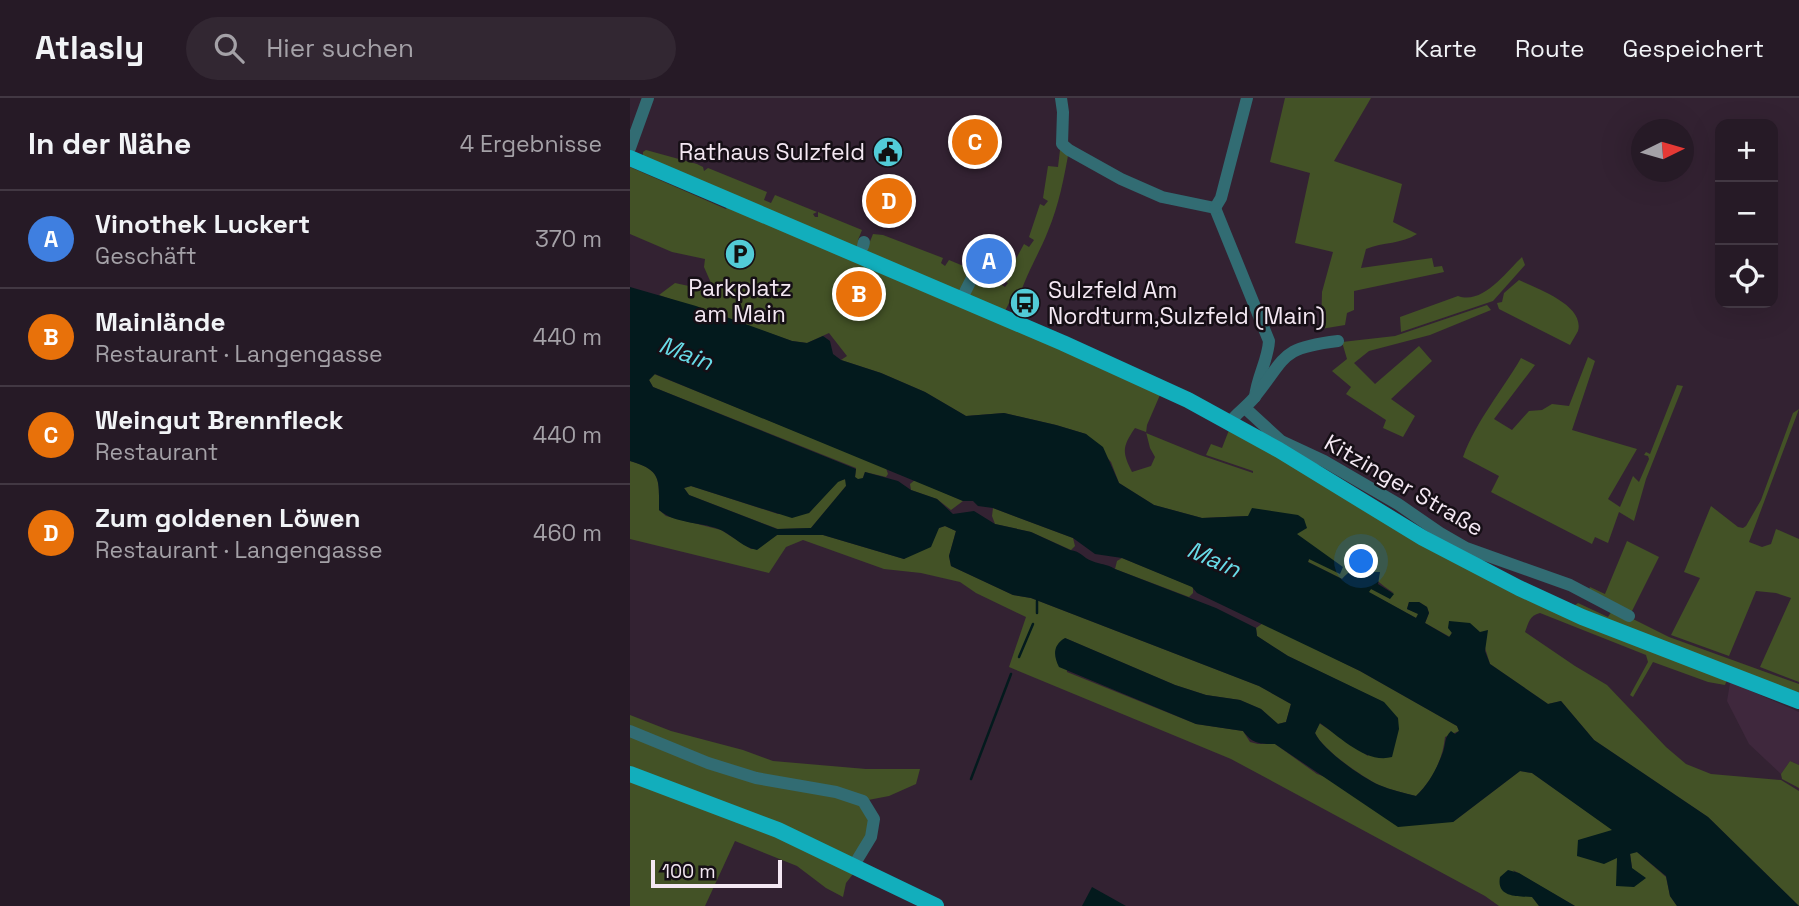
<!DOCTYPE html>
<html lang="de">
<meta charset="utf-8">
<style>
body{margin:0;font-family:"Space Grotesk",sans-serif;background:#322732;color:#f1f3f6}
.controls{position:absolute;right:21px;top:21px;display:grid;overflow:hidden;border-radius:14px;box-shadow:0 7px 28px #0002}
.controls button{width:63px;height:63px;display:grid;place-items:center;padding:0;border:0;border-bottom:2px solid #423843;background:#261a26;color:#f1f3f6;font:35px sans-serif}
.compass{position:absolute;left:1001px;top:21px;width:63px;height:63px;border-radius:50%;background:#261a26;box-shadow:0 7px 28px #0002;rotate:85deg}
.scale{position:absolute;left:21px;bottom:18px;width:131px;box-sizing:border-box;padding-left:7px;border:4px solid #f4e8f3;border-top:0;font-size:19px;line-height:24px;white-space:nowrap;color:#f4e8f3;-webkit-text-stroke:5px #160f16;paint-order:stroke}
.you{position:absolute;left:732px;top:464px;width:24px;height:24px;margin:-18px;border:5px solid #fff;border-radius:50%;background:#1a73e8;box-shadow:0 0 0 10px #1a73e833}
.badge{display:grid;place-items:center;width:46px;height:46px;border-radius:50%;background:#bca0f2;color:#fff;font-size:23px;font-weight:700}
.pin{position:absolute;translate:-50% -50%;border:4px solid #fff;box-shadow:0 2px 7px #0006}
.list{margin:0;padding:0;list-style:none}
h2{display:flex;justify-content:space-between;align-items:center;height:91px;margin:0;padding:0 28px;font-size:30px}
h2 small{font-size:23px;font-weight:400;color:#a4a1a7}
.list li{display:grid;grid-template-columns:46px 1fr auto;gap:21px;align-items:center;box-sizing:border-box;height:98px;padding:0 28px;border-top:2px solid #423843}
.list b{display:block;font-size:26px;white-space:nowrap}
.list p{margin:0;font-size:23px;white-space:nowrap;color:#a4a1a7}
.list em{font-size:23px;font-style:normal;color:#a4a1a7}
.icon{flex:none;width:38px;height:38px;fill:none;stroke:currentColor;stroke-width:2;stroke-linecap:round;stroke-linejoin:round}
.map{position:relative;flex:none;width:1169px;height:808px;overflow:hidden}
header{display:flex;align-items:center;gap:42px;box-sizing:border-box;height:98px;padding:0 35px;background:#261a26;border-bottom:2px solid #423843}
header strong{font-size:33px}
nav{display:flex;gap:38px;margin-inline-start:auto;font-size:24px}
.search{width:490px;height:63px;background:#322732;display:flex;align-items:center;gap:18px;box-sizing:border-box;padding:0 24px;border-radius:38px;color:#a4a1a7;font-size:26px}
main{display:flex}
aside{flex:1;background:#261a26}
.map>svg:first-child{display:block}
</style>
<header>
<strong>Atlasly</strong>
<div class="search"><svg class="icon" aria-label="search" viewBox="0 0 24 24"><circle cx="10" cy="10" r="6"/><path d="M15 15l6 6"/></svg>Hier suchen</div>
<nav><a>Karte</a><a>Route</a><a>Gespeichert</a></nav>
</header>
<main>
<aside>
<h2>In der Nähe<small>4 Ergebnisse</small></h2>
<ul class="list">
<li><span class="badge" style="background:#3f7fe0">A</span><div><b>Vinothek Luckert</b><p>Geschäft</p></div><em>370 m</em></li>
<li><span class="badge" style="background:#e8710a">B</span><div><b>Mainlände</b><p>Restaurant · Langengasse</p></div><em>440 m</em></li>
<li><span class="badge" style="background:#e8710a">C</span><div><b>Weingut Brennfleck</b><p>Restaurant</p></div><em>440 m</em></li>
<li><span class="badge" style="background:#e8710a">D</span><div><b>Zum goldenen Löwen</b><p>Restaurant · Langengasse</p></div><em>460 m</em></li>
</ul>
</aside>
<div class="map">
<svg width="1169" height="808" viewBox="0 0 1169 808">
<rect width="100%" height="100%" fill="#332232"/>
<polygon fill="#3f283d" points="1101,579 1113,583 1114,590 1169,614 1169,667 1160,663 1151,676 1119,646 1097,603"/>
<g fill="#435226" fill-rule="evenodd">
<path d="M 655,0 L 741,0 L 704,63 L 772,86 L 763,124 L 787,136 C 772,146 753,144 736,151 L 731,170 L 802,160 L 804,169 L 812,168 L 814,174 L 724,193 L 724,212 L 717,215 L 715,227 L 691,231 L 692,194 L 703,154 L 665,145 L 680,75 L 640,64 Z"/>
<path d="M 16,52 L 67,66 L 73,69 L 74,73 L 78,70 L 137,94 L 134,102 L 141,105 L 145,97 L 187,114 L 183,116 L 185,119 L 188,119 L 188,114 L 232,132 L 228,142 L 239,146 L 243,136 L 253,137 L 313,160 L 311,165 L 315,168 L 319,162 L 372,184 L 372,187 L 375,189 L 378,185 L 374,183 L 394,146 L 399,149 L 404,142 L 399,139 L 410,106 L 414,108 L 418,103 L 413,100 L 418,68 L 428,69 L 430,52 L 439,52 C 434,80 429,107 418,133 C 409,156 396,176 389,200 L 379,205 L 372,219 L 533,290 L 517,327 L 516,335 L 570,357 L 623,375 L 623,373 L 576,357 L 581,346 L 592,350 L 601,327 L 833,466 L 1098,579 L 1095,587 L 1078,584 L 1023,564 L 1003,599 L 1000,597 L 1018,564 L 1016,557 L 910,515 C 899,518 899,524 895,534 L 945,568 L 977,587 L 1036,649 L 1056,666 L 1081,676 L 1151,682 L 1169,693 L 1169,808 L 1078,719 L 964,642 L 931,603 L 918,606 L 860,566 L 850,534 L 822,534 L 820,539 L 795,525 L 799,515 L 797,509 L 789,504 L 779,504 L 777,511 L 789,516 L 786,520 L 738,494 L 741,491 L 764,495 C 750,487 742,475 727,470 L 712,481 L 678,464 L 679,460 L 710,475 L 618,418 L 572,420 L 524,407 L 489,385 L 481,364 L 456,336 L 426,327 L 374,315 L 336,318 L 295,294 L 251,275 L 211,262 L 217,258 L 199,235 L 177,245 L 162,243 L 29,197 L 45,185 L 68,190 L 81,185 L 74,169 L 75,161 L 42,154 L 0,136 L 0,69 L 96,111 L 100,102 L 13,64 L 13,54 ZM 505,330 L 516,334 L 520,350 L 525,359 L 521,368 L 502,374 C 492,354 492,349 505,330 Z"/>
<path d="M 892,159 L 895,167 L 863,203 L 771,234 L 770,219 L 828,198 C 853,207 876,174 892,159 Z"/>
<path d="M 889,182 C 907,191 955,207 948,233 C 946,237 942,243 940,247 L 869,211 L 867,205 L 872,204 L 874,195 Z"/>
<polygon points="857,207 861,212 800,237 739,253 724,265 745,286 789,248 802,263 761,301 785,318 773,339 753,330 756,322 716,296 721,289 702,273 717,261 712,244 765,238"/>
<path d="M 958,259 L 965,263 L 942,332 L 1007,351 L 978,401 L 990,409 L 1003,378 L 1009,384 L 1019,361 L 1018,358 L 1014,357 L 1016,354 L 1020,356 L 1047,287 L 1053,288 L 1016,381 L 1004,423 L 989,414 L 978,445 L 965,439 L 962,446 L 861,394 L 869,378 L 833,359 C 846,323 872,293 891,260 L 905,267 L 864,321 L 882,332 L 899,313 L 912,312 L 922,306 L 939,308 Z"/>
<polygon points="24,276 256,370 258,376 256,379 235,374 232,382 228,382 225,379 226,370 23,289 19,282"/>
<polygon points="1169,311 1119,444 1132,449 1141,446 1146,431 1169,441 1169,584 1130,569 1161,500 1146,495 1126,493 1099,558 1041,537 1070,480 1054,474 1081,408 1108,429 1113,430 1116,428 1131,402 1163,315"/>
<path d="M 0,363 C 32,372 29,382 29,412 L 36,418 L 91,432 L 121,451 L 127,451 L 147,437 L 193,437 L 274,461 L 309,430 L 315,428 L 326,433 L 319,458 L 321,468 L 383,497 L 401,500 L 629,588 L 661,606 L 656,624 L 648,626 L 631,611 L 610,602 L 576,597 L 545,587 L 435,540 L 437,574 L 566,626 L 613,633 L 620,644 L 628,646 L 645,646 L 687,676 L 823,724 L 890,673 L 902,675 L 983,732 L 987,760 L 1002,770 L 1000,755 L 1007,754 L 1036,779 L 1040,798 L 1047,808 L 945,808 L 883,772 L 909,808 L 869,808 L 855,798 L 601,661 L 379,569 L 396,519 L 346,495 L 330,484 L 291,475 L 254,471 L 173,442 L 156,449 L 139,475 L 0,441 Z"/>
<polygon points="216,381 216,388 181,430 148,431 59,397 54,390 61,388 148,416 179,415 208,383"/>
<polygon points="285,382 333,403 321,412 307,401 281,392 280,386"/>
<polygon points="363,410 443,440 445,448 441,452 401,434 365,426 362,418"/>
<polygon points="997,443 1029,459 1000,517 958,494 960,489 975,496"/>
<polygon points="492,460 563,489 563,495 559,499 485,471 487,463"/>
<polygon points="948,505 978,519 983,511 1039,539 1169,586 1169,600 944,508"/>
<path d="M 633,525 L 730,573 L 827,628 L 829,633 L 815,639 C 813,661 802,683 786,698 C 774,695 761,692 749,687 C 732,679 692,651 685,635 L 689,625 L 738,658 L 753,604 L 658,558 L 627,538 L 626,530 Z"/>
<polygon points="0,617 41,633 113,652 143,663 236,671 290,671 286,686 259,698 233,703 244,721 223,776 216,785 213,799 196,790 167,768 105,743 75,808 0,808"/>
<polygon points="1160,663 1169,667 1169,690 1152,681 1151,676"/>
</g>
<g fill="#031a1d" fill-rule="evenodd">
<path d="M 0,189 L 66,208 L 162,243 L 177,245 L 193,238 L 200,243 L 203,256 L 211,262 L 251,275 L 295,294 L 336,318 L 374,315 L 426,327 L 456,336 L 473,349 L 489,385 L 524,407 L 572,420 L 618,418 L 622,410 L 668,417 L 674,421 L 677,430 L 667,436 L 713,469 L 710,476 L 679,461 L 678,464 L 712,481 C 726,465 731,475 750,474 L 748,486 L 764,496 L 760,501 L 741,491 L 739,494 L 786,520 L 788,516 L 777,511 L 779,504 L 789,504 L 797,509 L 799,515 L 795,525 L 819,539 L 822,535 L 818,530 L 819,523 L 840,525 L 850,534 L 858,532 L 855,553 L 860,566 L 918,606 L 931,603 L 964,642 L 1078,719 L 1169,808 L 1047,808 L 1040,798 L 1036,778 L 1007,754 L 1000,756 L 1002,770 L 1016,780 L 1004,789 L 986,788 L 987,760 L 974,766 L 947,758 L 948,742 L 982,732 L 902,675 L 890,673 L 823,724 L 768,729 L 645,646 C 629,646 623,646 613,633 L 566,626 L 429,569 C 423,557 423,547 435,540 L 545,587 L 576,597 L 610,602 L 631,611 L 648,626 L 656,624 L 661,606 L 629,588 L 401,500 L 383,497 L 321,468 L 319,458 L 326,433 L 315,428 L 309,430 L 301,449 L 274,461 L 193,437 L 147,437 L 127,452 C 114,450 104,439 93,433 C 73,423 46,427 29,412 C 29,382 32,372 0,363 ZM 25,276 L 333,403 L 343,403 L 348,408 L 363,410 L 443,440 L 465,456 L 492,460 L 562,489 L 567,495 L 730,573 L 827,628 L 829,633 L 825,636 L 821,633 C 814,640 816,645 813,654 C 807,670 799,686 786,698 C 774,695 761,692 749,687 C 732,680 692,651 685,635 L 690,625 C 710,639 736,666 762,659 L 769,631 L 768,620 L 754,604 L 658,558 L 627,538 L 626,530 L 586,510 L 485,471 C 475,465 471,467 462,463 C 453,460 451,453 440,452 L 401,434 L 365,426 L 344,413 L 323,416 L 307,401 L 281,392 L 268,383 L 235,374 L 233,380 L 228,381 L 225,379 L 226,371 L 23,289 L 19,282 ZM 215,381 L 216,388 L 181,430 L 147,431 L 59,397 L 54,390 L 61,388 L 162,420 L 179,415 L 208,384 Z"/>
<path d="M 878,772 L 889,775 L 945,808 L 909,808 L 902,799 C 888,798 866,800 870,779 Z"/>
<polygon points="462,789 496,808 452,808"/>
</g>
<g fill="none" stroke-linecap="round" stroke-linejoin="round">
<g stroke="#031a1d" stroke-width="2.5">
<polyline points="407,515 407,503"/>
<polyline points="389,559 403,526"/>
<polyline points="341,681 381,576"/>
</g>
<g stroke="#326c73" stroke-width="12">
<polyline points="431,0 433,14 432,46 439,52 491,81 532,99 585,110"/>
<polyline points="0,50 18,0"/>
<path d="M 585,110 L 639,243 C 638,262 627,279 625,299"/>
<polyline points="585,110 591,100 617,0"/>
<polyline points="233,148 234,144"/>
<polyline points="331,202 348,168"/>
<polyline points="615,310 651,343 694,363 768,406 810,435 836,450 940,487 999,518"/>
<path d="M 600,324 C 607,315 616,309 623,301 C 658,258 649,250 708,243"/>
<polyline points="0,633 78,665 126,680 206,694 233,703 244,721 241,739 224,767"/>
</g>
<g stroke="#12aebc" stroke-width="16">
<polyline points="0,60 433,245 558,302 649,352 793,440 889,490 952,519 1169,603"/>
<polyline points="0,676 148,732 306,808"/>
</g>
</g>
<defs>
<g id="civic-disc" transform="scale(1.575)"><circle r="9.5" fill="#52cbd7" stroke="#160f16"/><path d="M-.6-6.5H3V-4.5H.6V-3L4-1V1h2V6H-6V1h2V-1L-.6-3ZM-1.2 2.5V6h2.4V2.5Z" fill="#111"/></g>
<g id="parking-disc" transform="scale(1.575)"><circle r="9.5" fill="#52cbd7" stroke="#160f16"/><path d="M-3.5-5.5H1a3.5 3.5 0 0 1 0 7H-1V5.5H-3.5ZM-1-3.4V-.6H.8a1.4 1.4 0 0 0 0-2.8Z" fill="#111"/></g>
<g id="bus-disc" transform="scale(1.575)"><circle r="9.5" fill="#52cbd7" stroke="#160f16"/><path d="M-5-6H5V4H4V6H2V4H-2V6H-4V4H-5ZM-3.5-4V0h7V-4ZM-3.5 1.2v1.5H-2V1.2ZM2 1.2v1.5H3.5V1.2Z" fill="#111"/></g>
</defs>
<g fill-rule="evenodd">
<use href="#civic-disc" x="258" y="54"/>
<use href="#parking-disc" x="110" y="156"/>
<use href="#bus-disc" x="395" y="205"/>
</g>
<g text-anchor="middle" dominant-baseline="central" stroke-width="5" stroke-linejoin="round" paint-order="stroke">
<g font-size="23" fill="#f4e8f3" stroke="#160f16" text-anchor="end">
<text x="235" y="54">Rathaus Sulzfeld</text>
<text x="110" y="190" text-anchor="middle">Parkplatz<tspan x="110" dy="26">am Main</tspan></text>
<text x="418" y="192" text-anchor="start">Sulzfeld Am<tspan x="418" dy="26">Nordturm,Sulzfeld (Main)</tspan></text>
</g>
<g font-size="23" fill="#f4e8f3" stroke="#160f16">
<text transform="translate(774 387) rotate(30)">Kitzinger Straße</text>
</g>
<g font-size="24" font-style="italic" fill="#68dbe7" stroke="#160f16">
<text transform="translate(56 255) rotate(21)">Main</text>
<text transform="translate(584 461) rotate(24)">Main</text>
</g>
</g>
</svg>
<div class="controls">
<button>+</button>
<button>−</button>
<button><svg class="icon" aria-label="locate" viewBox="0 0 24 24"><circle cx="12" cy="12" r="6"/><path d="M12 2v4M12 18v4M2 12h4M18 12h4"/></svg></button>
</div>
<svg class="compass" viewBox="-18 -18 36 36"><path d="M0-13l5 13h-10z" fill="#e53935"/><path d="M0 13l5-13h-10z" fill="#a4a1a7"/></svg>
<div class="scale">100 m</div>
<div class="you"></div>
<div class="pin badge" style="left:359px;top:163px;background:#3f7fe0">A</div>
<div class="pin badge" style="left:229px;top:196px;background:#e8710a">B</div>
<div class="pin badge" style="left:345px;top:44px;background:#e8710a">C</div>
<div class="pin badge" style="left:259px;top:103px;background:#e8710a">D</div>
</div>
</main>
